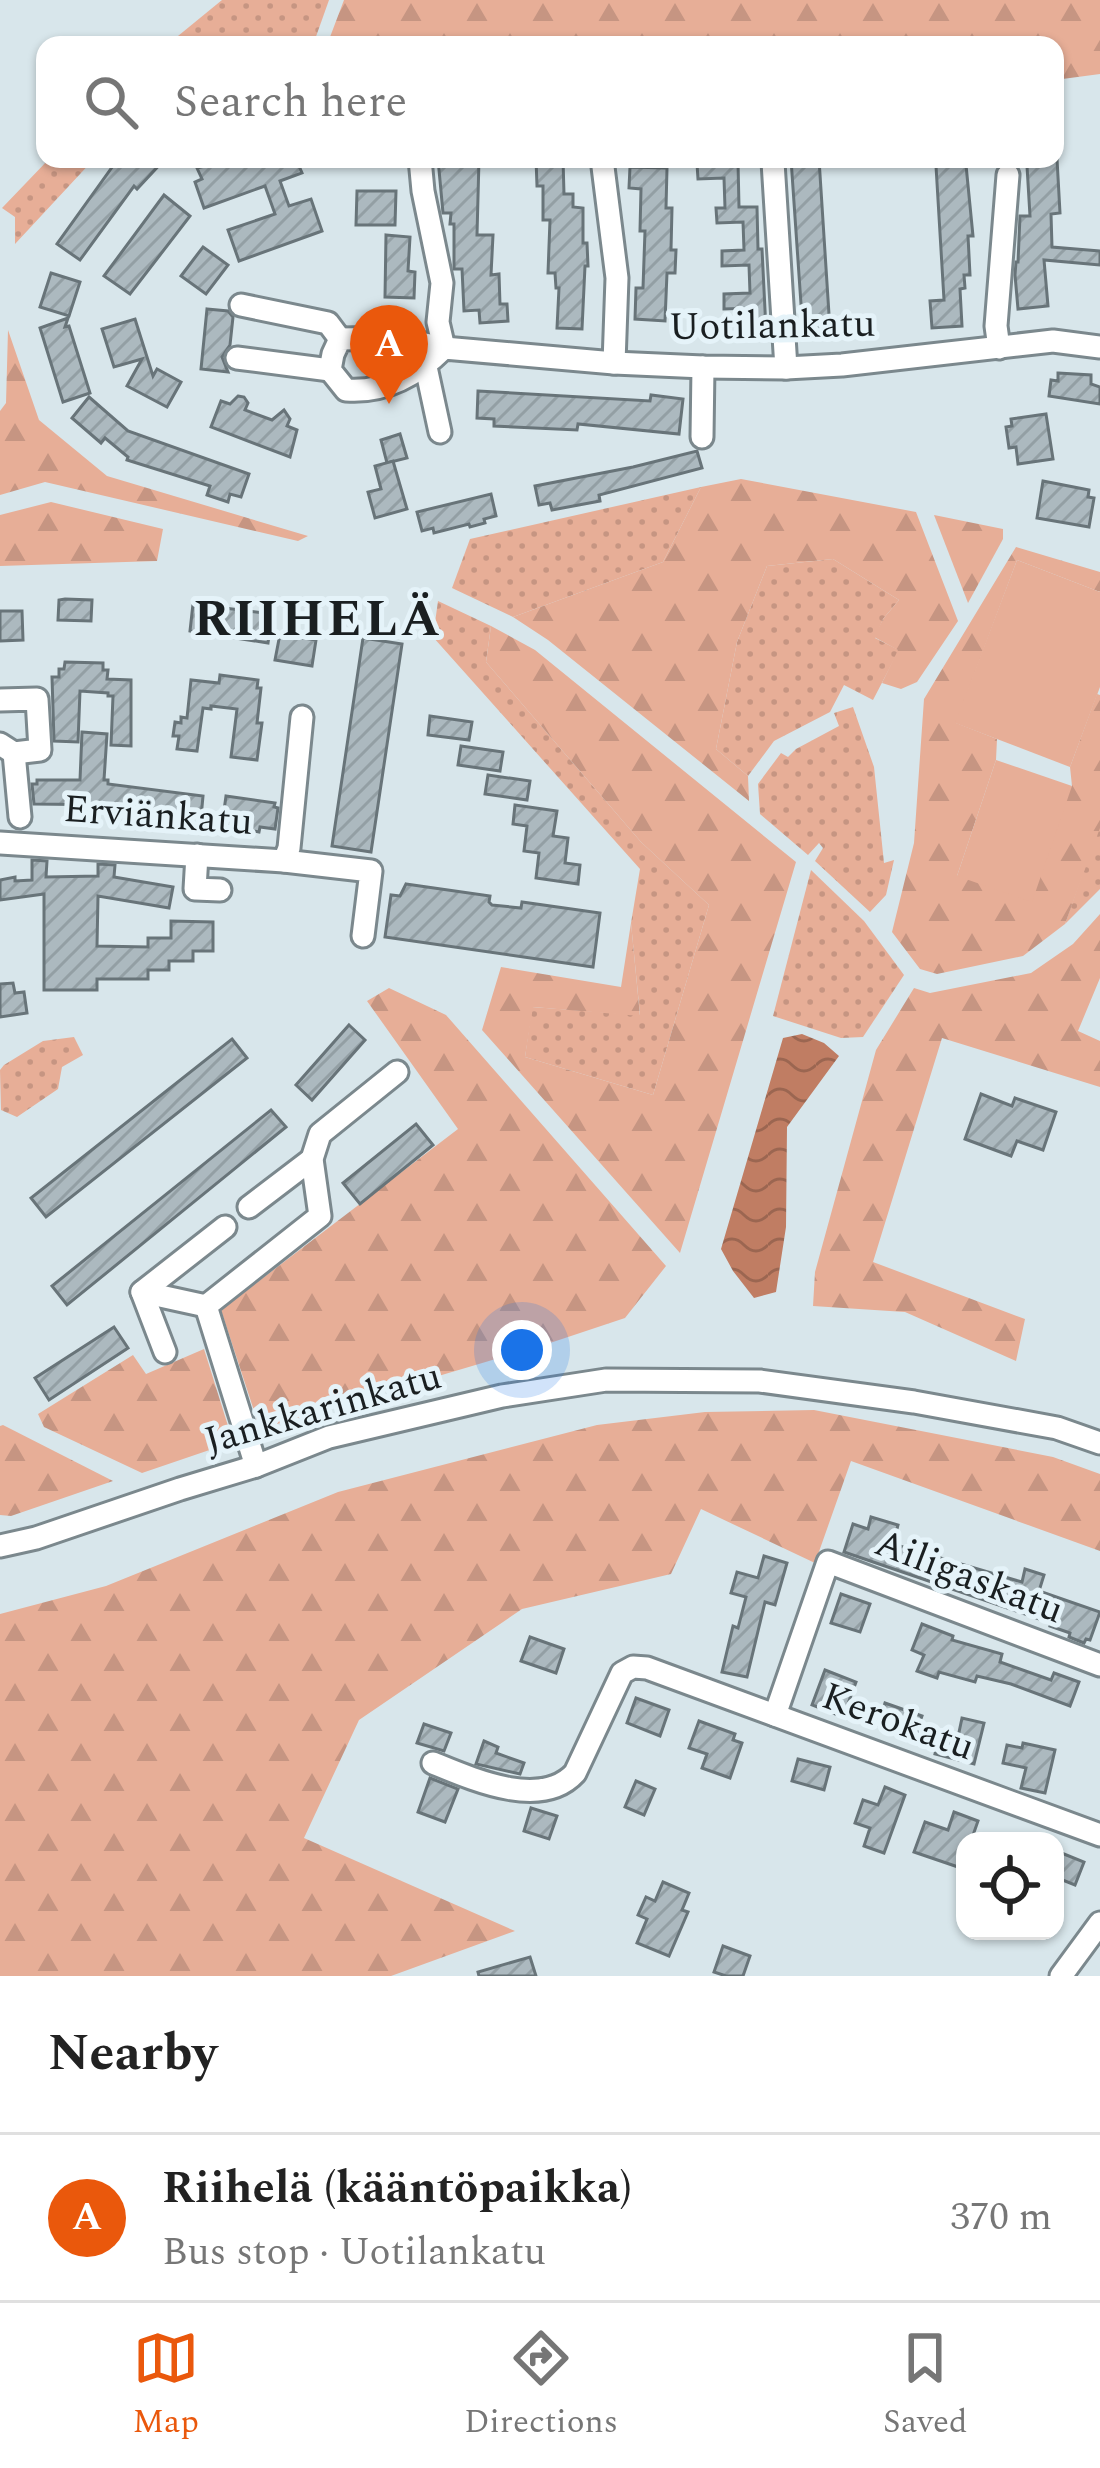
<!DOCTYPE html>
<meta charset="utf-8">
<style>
body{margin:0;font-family:Spectral,serif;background:#f6f6f6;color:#222}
.controls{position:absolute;right:36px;bottom:36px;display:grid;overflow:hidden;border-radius:24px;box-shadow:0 3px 9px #0004}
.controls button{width:108px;height:108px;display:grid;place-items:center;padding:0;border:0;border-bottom:3px solid #e0e0e0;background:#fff;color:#222;font:60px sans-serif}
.you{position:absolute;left:522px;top:1350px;width:42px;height:42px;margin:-30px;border:9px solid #fff;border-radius:50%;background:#1a73e8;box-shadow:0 0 0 18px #1a73e833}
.badge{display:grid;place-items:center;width:78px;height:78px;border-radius:50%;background:#ea580c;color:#fff;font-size:39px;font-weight:700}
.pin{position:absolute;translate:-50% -99px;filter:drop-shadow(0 3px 6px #0008)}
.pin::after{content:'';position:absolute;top:63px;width:42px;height:36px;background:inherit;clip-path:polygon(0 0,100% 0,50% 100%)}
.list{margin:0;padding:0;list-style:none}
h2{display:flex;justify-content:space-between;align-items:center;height:156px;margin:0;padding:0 48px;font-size:51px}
h2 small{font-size:39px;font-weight:400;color:#767676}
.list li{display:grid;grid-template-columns:78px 1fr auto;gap:36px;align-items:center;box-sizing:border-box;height:168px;padding:0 48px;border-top:3px solid #e0e0e0}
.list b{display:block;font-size:45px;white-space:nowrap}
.list p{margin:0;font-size:39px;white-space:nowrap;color:#767676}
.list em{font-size:39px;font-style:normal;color:#767676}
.icon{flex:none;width:66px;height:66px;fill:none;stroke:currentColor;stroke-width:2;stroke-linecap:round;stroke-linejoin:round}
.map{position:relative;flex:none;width:1100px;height:1976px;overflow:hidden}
.search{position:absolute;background:#fff;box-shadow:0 3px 9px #0004;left:36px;right:36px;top:36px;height:132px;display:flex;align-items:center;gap:30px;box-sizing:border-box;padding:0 42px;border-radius:24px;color:#767676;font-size:45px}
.sheet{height:324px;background:#fff}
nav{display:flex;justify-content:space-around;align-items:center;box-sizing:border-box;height:168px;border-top:3px solid #e0e0e0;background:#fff;font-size:33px;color:#767676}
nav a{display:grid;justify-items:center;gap:6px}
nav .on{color:#ea580c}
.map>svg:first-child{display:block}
</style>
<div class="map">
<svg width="1100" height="1976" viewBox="0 0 1100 1976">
<defs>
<pattern id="grass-dots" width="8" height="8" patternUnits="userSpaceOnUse" patternTransform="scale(3)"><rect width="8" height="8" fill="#e7ae97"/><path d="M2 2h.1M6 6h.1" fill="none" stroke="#c69582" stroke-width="1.8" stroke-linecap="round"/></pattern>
<pattern id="forest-firs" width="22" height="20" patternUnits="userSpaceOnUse" patternTransform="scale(3)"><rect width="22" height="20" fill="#e7ae97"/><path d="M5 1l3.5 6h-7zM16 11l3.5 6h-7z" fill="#c69582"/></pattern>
<pattern id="water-waves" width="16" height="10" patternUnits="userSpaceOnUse" patternTransform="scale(3)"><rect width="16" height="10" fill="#c07d63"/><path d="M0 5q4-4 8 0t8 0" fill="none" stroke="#9b6651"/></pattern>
<pattern id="building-hatch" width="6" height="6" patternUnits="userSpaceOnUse" patternTransform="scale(3)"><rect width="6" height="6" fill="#acb9bf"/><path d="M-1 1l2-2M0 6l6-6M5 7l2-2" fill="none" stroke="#939fa4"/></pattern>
</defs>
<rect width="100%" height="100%" fill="#d8e6eb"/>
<g fill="url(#grass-dots)">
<polygon points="222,0 329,0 313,45 167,45"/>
<polygon points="49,159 94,159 15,244 15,217 2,208"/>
<polygon points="701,487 663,562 513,617 452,588 470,539"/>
<polygon points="833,559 899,600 883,619 875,638 899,650 873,700 844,685 830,712 774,741 748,776 716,749 737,642 767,566"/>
<polygon points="438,601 491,626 486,662 641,842 709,905 653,1095 525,1057 532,1007 640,1015 631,923 640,869 433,637"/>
<polygon points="853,707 874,767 884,863 894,860 886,895 870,912 815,861 823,848 819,843 808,855 760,814 758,784 781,753 788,757 796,749 839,726 834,713"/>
<polygon points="1100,823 1100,889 1065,924"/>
<polygon points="811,870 864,921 904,975 863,1037 841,1038 773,1016"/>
<polygon points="74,1037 83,1055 62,1067 58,1089 17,1117 1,1110 0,1070 4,1065 43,1041"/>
</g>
<g fill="url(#forest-firs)">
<polygon points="344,0 1100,0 1100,74 1055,80 1055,45 327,45"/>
<polygon points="8,330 39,420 107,476 308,536 298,541 45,482 0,495 0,411 6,403"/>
<polygon points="741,479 916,512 958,621 917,682 901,689 882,683 898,650 874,637 883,619 899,600 833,559 767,566 737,642 716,749 748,776 749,801 548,640 513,617 663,562 701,487"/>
<polygon points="51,502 163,529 157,561 0,566 0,515"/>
<polygon points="934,515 1003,529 1003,539 968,603"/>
<polygon points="1016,547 1100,572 1100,592 1017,560 956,723 997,739 996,760 957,876 1072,786 1070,767 1097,694 1100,695 1100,828 1065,924 1023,956 937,974 920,969 892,932 914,843 924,699"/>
<polygon points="491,626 535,650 796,862 680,1253 482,1030 501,967 621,987 631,923 640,1016 533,1007 525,1057 653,1095 709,905 641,842 486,662"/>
<polygon points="1100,914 1100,978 1078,1031 1100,1041 1100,1087 942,1038 873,1262 1025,1319 1016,1361 905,1312 813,1306 815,1272 876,1050 914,988 930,993 1031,973 1073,944"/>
<polygon points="389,988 446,1015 666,1266 625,1318 553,1342 260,1429 221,1310 458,1129 367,1001"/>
<polygon points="204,1349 233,1442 142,1473 44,1427 38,1414 133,1355 146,1374"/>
<polygon points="814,1410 1053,1457 1100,1474 1100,1551 851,1461 815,1563 701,1509 671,1574 522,1609 359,1720 304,1838 515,1931 391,1976 0,1976 0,1614 106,1586 338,1492 597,1425 705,1412"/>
<polygon points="3,1425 113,1481 11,1516 0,1515 0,1426"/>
</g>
<g fill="#e7ae97">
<polygon points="1017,560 1100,592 1100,687 1070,767 955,723"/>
<polygon points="996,760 1072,786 1032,902 957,876"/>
</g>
<polygon fill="url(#water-waves)" points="802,1034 824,1043 839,1056 787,1127 786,1227 776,1292 754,1298 733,1271 721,1249 783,1038"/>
<g fill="url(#building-hatch)" stroke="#687479" stroke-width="3">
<polygon points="118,159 165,159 137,189 134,186 80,260 57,244"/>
<polygon points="232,159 296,159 302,173 280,181 289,206 311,199 322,231 239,261 228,230 275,214 265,186 204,208 195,182 202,179 197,168"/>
<polygon points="438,159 479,159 477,235 493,235 491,275 499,274 500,304 507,304 508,321 480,323 479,310 464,311 462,269 454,269 454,224 450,224 451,213 443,213"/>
<polygon points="536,159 563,159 564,194 573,194 573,207 583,208 583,243 587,243 588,266 585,266 582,329 557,328 559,288 556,288 555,273 548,273 550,220 543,220 543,186 537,186"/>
<polygon points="791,159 819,159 830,330 803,333"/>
<polygon points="1037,159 1057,159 1060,213 1051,214 1052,247 1100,251 1100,265 1044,260 1048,306 1018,309 1015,275 1016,262 1018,262 1020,216 1030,216 1027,166 1037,165"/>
<polygon points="738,162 739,207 757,207 758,249 762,249 766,330 752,331 751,308 724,309 724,294 750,293 749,265 722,266 722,251 744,250 743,222 717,223 716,208 725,208 724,178 698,179 697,164"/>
<polygon points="966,165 973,236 968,236 970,275 964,275 965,288 960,289 962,326 932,328 930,301 944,300 936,166"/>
<polygon points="630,167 667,168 666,208 672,208 671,250 676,250 675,273 667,273 665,321 635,319 636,288 643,288 645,231 640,231 641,189 629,188"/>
<polygon points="357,191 396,191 395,225 356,225"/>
<polygon points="164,195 190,216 130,294 104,276"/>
<polygon points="386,235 410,237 408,271 415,272 414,298 385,297"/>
<polygon points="203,247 228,265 206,294 181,276"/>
<polygon points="51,273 80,282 69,316 40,307"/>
<polygon points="207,309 228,311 233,317 230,345 222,357 228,372 201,369"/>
<polygon points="68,318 65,327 69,326 90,393 63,402 40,328"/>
<polygon points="135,319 153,376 157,369 181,382 167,407 127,386 142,359 114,367 102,329"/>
<polygon points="1058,373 1091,375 1091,384 1100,387 1100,404 1049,396 1051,380 1058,381"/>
<polygon points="478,391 650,401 651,395 683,399 679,434 578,424 577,430 494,426 494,419 477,418"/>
<polygon points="238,396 244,397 248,403 245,410 272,420 284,410 290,419 287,426 297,430 290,457 211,427 221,401 230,404"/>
<polygon points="89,397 128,431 249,474 241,497 230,494 228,502 207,495 210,486 127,460 128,457 105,438 101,443 72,418"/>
<polygon points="1046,414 1053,459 1018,464 1016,447 1009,448 1006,427 1012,426 1011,419"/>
<polygon points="400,434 407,458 387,463 381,440"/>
<polygon points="697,451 702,468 599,495 600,501 552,510 550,503 539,505 535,486 633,467"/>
<polygon points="393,461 407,509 375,518 368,492 381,489 375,466"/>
<polygon points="1043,481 1089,490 1088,497 1094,498 1089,527 1037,518"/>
<polygon points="491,494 496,516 484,519 485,523 470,527 469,524 434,533 433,528 422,531 417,512"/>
<polygon points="65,599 92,600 91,621 58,620 59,600"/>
<polygon points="193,604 272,614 268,643 190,631"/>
<polygon points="0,611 22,611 23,640 0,641"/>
<polygon points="280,634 316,640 312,666 275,660"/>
<polygon points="363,638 402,644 371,852 332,846"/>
<polygon points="65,662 103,663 103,670 108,670 107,679 131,680 131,746 111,745 113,696 108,696 108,693 80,691 78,742 54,741 52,677 59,677 59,669 64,669"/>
<polygon points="220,675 258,680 257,688 261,688 257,723 262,723 257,760 231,757 237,709 211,706 211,709 203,708 197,751 177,749 179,736 173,736 175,722 181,723 181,717 187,718 191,680 219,683"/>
<polygon points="430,716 472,722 469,740 428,735"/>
<polygon points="82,732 107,734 104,780 108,780 108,784 203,796 201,818 179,815 179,819 128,813 129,807 122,805 34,804 32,784 37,784 37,780 80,780"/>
<polygon points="461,746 503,752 500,771 458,765"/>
<polygon points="488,775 530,781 527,800 485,794"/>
<polygon points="226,796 275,803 274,807 278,808 275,829 260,827 259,832 222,825"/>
<polygon points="515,805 557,811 553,836 568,838 565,863 580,865 578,884 536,878 539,853 524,851 527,826 513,824"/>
<polygon points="32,860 47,861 46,877 98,876 98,864 115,865 114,877 173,887 169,908 98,896 97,946 148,947 148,938 171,938 171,921 213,922 213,951 193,951 193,961 169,961 169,970 148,970 148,979 97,979 97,990 44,990 44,894 0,900 0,880 15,877 15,881 32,880"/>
<polygon points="406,884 490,896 489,902 492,905 521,908 522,902 600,913 593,967 385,937 391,895 400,896"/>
<polygon points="13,983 15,993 24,992 27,1013 0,1017 0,984"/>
<polygon points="349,1025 365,1040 312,1100 296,1085"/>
<polygon points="232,1039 247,1058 46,1217 31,1198"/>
<polygon points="981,1094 1012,1106 1015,1098 1056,1112 1043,1150 1017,1141 1011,1156 965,1139"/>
<polygon points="271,1110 286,1127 67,1305 52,1286"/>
<polygon points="416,1124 433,1145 360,1204 343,1183"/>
<polygon points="114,1327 128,1348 49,1400 35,1378"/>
<polygon points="871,1517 898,1525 893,1544 1022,1582 1025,1569 1044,1575 1039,1591 1100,1612 1090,1640 1086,1639 1084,1643 1069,1637 1070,1633 1050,1626 1051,1623 844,1552 853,1524 868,1529"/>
<polygon points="764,1556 787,1563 775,1605 765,1602 747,1677 722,1672 733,1626 738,1628 746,1597 731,1593 737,1572 758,1578"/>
<polygon points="841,1594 870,1604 860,1632 831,1623"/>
<polygon points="922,1624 953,1636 952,1640 1002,1654 1000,1662 1051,1680 1054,1673 1079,1682 1070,1706 1011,1684 977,1676 975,1682 939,1672 937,1678 917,1671 924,1655 912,1650"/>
<polygon points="530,1637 564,1649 556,1673 521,1661"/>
<polygon points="825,1670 856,1682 843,1717 812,1705"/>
<polygon points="636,1698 669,1710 660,1736 627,1723"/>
<polygon points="885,1703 922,1716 918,1727 958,1737 962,1718 984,1723 974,1764 935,1754 937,1745 878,1725"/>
<polygon points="699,1721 735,1734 733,1740 742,1743 730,1778 702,1768 707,1754 689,1748"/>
<polygon points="424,1724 451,1733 444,1751 417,1743"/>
<polygon points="484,1741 498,1747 496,1753 524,1763 520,1774 476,1764"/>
<polygon points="1023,1743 1055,1750 1045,1793 1021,1788 1026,1768 1003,1763 1007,1745 1022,1748"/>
<polygon points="798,1759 830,1767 824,1790 792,1781"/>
<polygon points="430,1778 458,1789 445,1822 418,1812"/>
<polygon points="636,1781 655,1789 644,1815 625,1807"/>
<polygon points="885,1787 905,1795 884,1853 864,1846 870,1828 855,1823 863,1800 878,1805"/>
<polygon points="531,1808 557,1816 549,1839 524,1831"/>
<polygon points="954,1812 978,1821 971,1841 965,1841 965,1857 961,1868 914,1852 925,1822 948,1830"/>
<polygon points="1059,1852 1084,1862 1075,1885 1055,1877 1055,1862"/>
<polygon points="663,1882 689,1893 682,1910 688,1912 669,1956 637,1943 647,1919 638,1915 646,1897 655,1901"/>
<polygon points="723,1946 750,1956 743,1976 726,1976 714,1972"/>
<polygon points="530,1957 536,1976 479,1976 478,1972"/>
</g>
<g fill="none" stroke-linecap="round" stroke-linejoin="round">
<g stroke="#7b888d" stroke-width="27">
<g id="minor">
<polyline points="420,159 423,191 442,283 438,322 444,348"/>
<polyline points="602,159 617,278 614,363"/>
<polyline points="773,162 786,368"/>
<polyline points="241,305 328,323 340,339"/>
<path d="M 444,348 C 417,375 385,393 346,390 L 330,370 L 333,354 L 340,339 L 396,338 L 444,348 L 614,363 L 703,367 L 786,368 L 842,365 L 1053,341 L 1100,347"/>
<polyline points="999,348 996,326 1008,175"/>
<polyline points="237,358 330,370"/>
<polyline points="426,367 440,432"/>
<polyline points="702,437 703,367"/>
<polyline points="0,700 37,699 40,750 14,753 0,744"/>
<polyline points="14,753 20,817"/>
<polyline points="0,843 284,861 371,871 363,936"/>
<polyline points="197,855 195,889 220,890"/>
<polyline points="284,861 289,848 302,717"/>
<polyline points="249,1207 312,1159"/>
<polyline points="142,1292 206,1306"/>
<polyline points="165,1352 142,1292 225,1227"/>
<polyline points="256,1466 206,1306 320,1216 312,1159 320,1134 397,1072"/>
<polyline points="0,1546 36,1538 180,1489 256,1466 329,1437 502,1396 606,1380 760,1381 914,1402 1057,1428 1100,1443"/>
<polyline points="775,1715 828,1562 1100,1665"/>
<path d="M 433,1763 C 472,1779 541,1810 575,1773 L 622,1673 L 633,1667 L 647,1668 L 1100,1835"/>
<polyline points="1061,1976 1100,1923"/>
</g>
</g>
<use href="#minor" stroke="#fff" stroke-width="21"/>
</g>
<g text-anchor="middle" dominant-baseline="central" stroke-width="10" stroke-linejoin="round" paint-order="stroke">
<g font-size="39" fill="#1a1f21" stroke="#e5f3f9">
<text transform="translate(772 326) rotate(-1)">Uotilankatu</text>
<text transform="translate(158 816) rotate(4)">Erviänkatu</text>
<text transform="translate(323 1409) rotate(-16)">Jankkarinkatu</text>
<text transform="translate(969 1577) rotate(21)">Ailigaskatu</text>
<text transform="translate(898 1722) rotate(20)">Kerokatu</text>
</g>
<g font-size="51" font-weight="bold" letter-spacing="3" fill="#1a1f21" stroke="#e5f3f9">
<text x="318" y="620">RIIHELÄ</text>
</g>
</g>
</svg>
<div class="controls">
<button><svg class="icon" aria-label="locate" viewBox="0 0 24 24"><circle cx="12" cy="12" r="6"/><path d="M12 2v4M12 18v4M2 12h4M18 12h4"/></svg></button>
</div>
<div class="you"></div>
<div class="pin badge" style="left:389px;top:404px">A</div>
<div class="search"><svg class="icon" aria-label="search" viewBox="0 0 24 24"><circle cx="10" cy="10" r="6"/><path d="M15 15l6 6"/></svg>Search here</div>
</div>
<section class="sheet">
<h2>Nearby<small></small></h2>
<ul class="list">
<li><span class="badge">A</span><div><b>Riihelä (kääntöpaikka)</b><p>Bus stop · Uotilankatu</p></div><em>370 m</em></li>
</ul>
</section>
<nav>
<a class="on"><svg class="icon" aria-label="map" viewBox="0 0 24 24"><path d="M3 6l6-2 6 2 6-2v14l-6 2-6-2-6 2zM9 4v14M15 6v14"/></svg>Map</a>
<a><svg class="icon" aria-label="directions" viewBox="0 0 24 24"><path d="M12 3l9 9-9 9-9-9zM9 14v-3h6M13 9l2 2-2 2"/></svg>Directions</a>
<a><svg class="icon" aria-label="saved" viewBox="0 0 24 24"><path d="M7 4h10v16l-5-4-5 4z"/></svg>Saved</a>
</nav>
